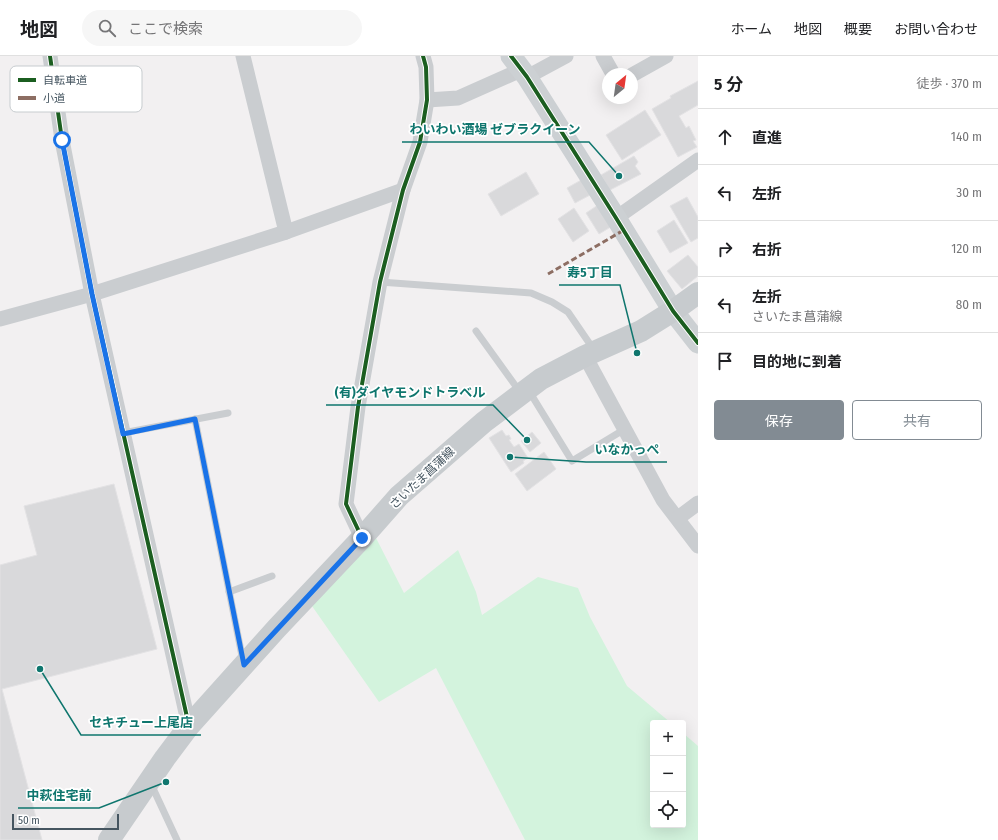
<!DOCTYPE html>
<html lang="ja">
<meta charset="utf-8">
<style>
body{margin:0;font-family:"Fira Sans Condensed","Noto Sans JP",sans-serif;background:#f6f6f6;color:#202124}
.controls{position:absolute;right:12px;bottom:12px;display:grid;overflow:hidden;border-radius:4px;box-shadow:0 4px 16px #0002}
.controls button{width:36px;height:36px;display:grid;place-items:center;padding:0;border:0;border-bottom:1px solid #e0e0e0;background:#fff;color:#202124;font:20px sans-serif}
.compass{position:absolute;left:602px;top:12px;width:36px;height:36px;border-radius:50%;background:#fff;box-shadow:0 4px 16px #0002;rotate:29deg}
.scale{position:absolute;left:12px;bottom:10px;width:107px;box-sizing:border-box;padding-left:4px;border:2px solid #455560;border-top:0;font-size:11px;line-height:14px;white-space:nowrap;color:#455560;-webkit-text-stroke:3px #fff;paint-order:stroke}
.stop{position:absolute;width:12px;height:12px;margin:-9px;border:3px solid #1a73e8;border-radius:50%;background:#fff}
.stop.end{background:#1a73e8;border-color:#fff;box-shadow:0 1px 4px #0008}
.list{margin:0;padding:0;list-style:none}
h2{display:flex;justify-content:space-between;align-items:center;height:52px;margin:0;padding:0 16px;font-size:17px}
h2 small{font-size:13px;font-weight:400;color:#757577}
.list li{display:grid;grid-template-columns:26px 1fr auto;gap:12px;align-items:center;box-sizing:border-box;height:56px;padding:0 16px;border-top:1px solid #e0e0e0}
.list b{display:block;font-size:15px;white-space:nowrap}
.list p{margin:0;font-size:13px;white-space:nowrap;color:#757577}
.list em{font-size:13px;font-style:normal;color:#757577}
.actions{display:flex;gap:8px;padding:12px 16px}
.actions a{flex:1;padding:9px 0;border:1px solid #828b93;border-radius:4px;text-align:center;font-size:14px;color:#828b93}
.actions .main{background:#828b93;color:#fff}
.icon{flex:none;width:22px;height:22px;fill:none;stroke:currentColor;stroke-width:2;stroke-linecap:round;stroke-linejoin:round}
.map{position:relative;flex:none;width:698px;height:784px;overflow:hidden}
header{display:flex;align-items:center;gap:24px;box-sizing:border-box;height:56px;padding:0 20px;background:#fff;border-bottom:1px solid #e0e0e0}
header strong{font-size:19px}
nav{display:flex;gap:22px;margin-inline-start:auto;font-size:14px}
.search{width:280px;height:36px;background:#f6f6f6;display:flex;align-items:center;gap:10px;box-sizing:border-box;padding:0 14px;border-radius:22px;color:#757577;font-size:15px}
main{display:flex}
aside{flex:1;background:#fff}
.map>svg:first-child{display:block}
</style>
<header>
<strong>地図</strong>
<div class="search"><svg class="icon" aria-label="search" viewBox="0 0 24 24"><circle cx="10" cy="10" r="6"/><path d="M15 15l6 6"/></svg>ここで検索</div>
<nav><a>ホーム</a><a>地図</a><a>概要</a><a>お問い合わせ</a></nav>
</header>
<main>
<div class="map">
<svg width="698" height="784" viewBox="0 0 698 784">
<rect width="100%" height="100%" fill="#f2f0f1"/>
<polygon fill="#d3f3dd" points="375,480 404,537 458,494 476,536 482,559 538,521 578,532 590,561 627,630 671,667 653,667 653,769 683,769 683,677 698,690 698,784 525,784 436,612 379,646 312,550"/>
<g fill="#d9d9db" stroke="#e3e2e4">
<polygon points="698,25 698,49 679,60 686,72 689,70 696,84 693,85 697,91 678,101 652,53 671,42 670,40"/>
<polygon points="645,54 661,79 622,104 606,79"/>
<polygon points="634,100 638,106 635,110 641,118 610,134 601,119"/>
<polygon points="526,116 539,138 501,160 488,138"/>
<polygon points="583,123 592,138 575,147 567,132"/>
<polygon points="687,141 698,161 698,182 691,186 670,150"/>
<polygon points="601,147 614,169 599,178 586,157"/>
<polygon points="574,152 589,175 573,186 558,163"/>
<polygon points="674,164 688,187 670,197 657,175"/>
<polygon points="688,199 698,211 698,220 682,233 667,215"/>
<polygon points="502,374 506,380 509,379 511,383 509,384 514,391 519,388 528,402 523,405 524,407 511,416 489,382"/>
<polygon points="532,376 541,387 530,396 521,385"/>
<polygon points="544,396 556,413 527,435 515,418"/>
<polygon points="114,428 157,593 2,633 42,784 0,784 0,509 37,499 24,450"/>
</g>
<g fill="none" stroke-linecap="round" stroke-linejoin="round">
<g stroke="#cacdd0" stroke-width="7">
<polyline points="380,226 531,237 552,246 568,256 594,294"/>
<polyline points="476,275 520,336"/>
<polyline points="529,335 572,405 625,373"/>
<polyline points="195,363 243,605"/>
<polyline points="123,377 228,357"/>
<polyline points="229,536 272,520"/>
<polyline points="151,728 177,784"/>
</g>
<g stroke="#cacdd0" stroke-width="15">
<polyline points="50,0 62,84 92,238 189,670"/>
<polyline points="243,0 286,176"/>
<polyline points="603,0 613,18"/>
<polyline points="632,19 666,0"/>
<polyline points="527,21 566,0"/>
<polyline points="427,44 458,42 521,14"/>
<polyline points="616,162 698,104"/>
<polyline points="0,263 92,238 286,176 403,134"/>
<polyline points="585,300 663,444 698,490"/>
<polyline points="678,462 698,447"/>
<polyline points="362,482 346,448 358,351 380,226 403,134 420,86 427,44 426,11 423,0"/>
</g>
<polyline stroke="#ccd0d3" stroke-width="21" points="511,0 527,21 616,162 673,255 698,287"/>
<polyline stroke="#c7cbce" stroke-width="22" points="109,784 165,702 189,670 277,572 362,482 399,440 484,366 541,323 585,300 641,275 673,255 698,237"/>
<polyline stroke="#8d6e63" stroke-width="3" stroke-dasharray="6 3" stroke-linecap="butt" points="548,218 624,174"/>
<g stroke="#fff" stroke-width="6">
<g id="cycleway">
<polyline points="50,0 62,84 92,238 189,670"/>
<polyline points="511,0 527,21 616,162 673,255 698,287"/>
<polyline points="362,482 346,448 358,351 380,226 403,134 420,86 427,44 426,11 423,0"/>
</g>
</g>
<use href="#cycleway" stroke="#1b5e20" stroke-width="4"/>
</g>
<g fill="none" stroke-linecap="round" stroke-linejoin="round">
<polyline stroke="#1a73e8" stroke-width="5" points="62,84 92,238 123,378 195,363 244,609 362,482"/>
</g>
<g text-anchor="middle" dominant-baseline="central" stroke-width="3.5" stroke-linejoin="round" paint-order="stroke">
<g font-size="12" fill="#455560" stroke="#fff">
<text transform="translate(422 422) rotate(-43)">さいたま菖蒲線</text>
</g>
</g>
<rect x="10" y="10" width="132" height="46" rx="6" fill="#fff" stroke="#c7cccf" stroke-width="1"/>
<rect x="18" y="22" width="18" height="4" fill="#1b5e20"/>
<rect x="18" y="40" width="18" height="4" fill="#8d6e63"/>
<g font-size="11" fill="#455560">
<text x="43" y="28">自転車道</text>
<text x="43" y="46">小道</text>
</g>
<path fill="none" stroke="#0f766e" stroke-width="1.5" d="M619 120L589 86H402M637 297L620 229H559M527 384L493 349H326M510 401L586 406H667M40 613L81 679H201M166 726L99 752H18"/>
<g fill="#0f766e" stroke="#fff" stroke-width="1.5">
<circle cx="619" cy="120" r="4"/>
<circle cx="637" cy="297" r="4"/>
<circle cx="527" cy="384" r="4"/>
<circle cx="510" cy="401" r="4"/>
<circle cx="40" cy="613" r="4"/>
<circle cx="166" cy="726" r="4"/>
</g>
<g font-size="13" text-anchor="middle" font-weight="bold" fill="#0f766e" stroke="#fff" stroke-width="3.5" stroke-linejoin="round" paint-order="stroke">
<text x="495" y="78">わいわい酒場 ゼブラクイーン</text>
<text x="590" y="221">寿5丁目</text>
<text x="410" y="341">(有)ダイヤモンドトラベル</text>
<text x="627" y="398">いなかっぺ</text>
<text x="141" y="671">セキチュー上尾店</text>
<text x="59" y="744">中萩住宅前</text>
</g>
</svg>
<div class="controls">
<button>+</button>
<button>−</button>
<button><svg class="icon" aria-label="locate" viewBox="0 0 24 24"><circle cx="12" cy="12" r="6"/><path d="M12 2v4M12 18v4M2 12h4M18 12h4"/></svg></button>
</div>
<svg class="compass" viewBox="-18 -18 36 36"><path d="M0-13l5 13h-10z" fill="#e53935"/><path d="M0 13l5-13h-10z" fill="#757577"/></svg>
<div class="scale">50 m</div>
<div class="stop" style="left:62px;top:84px"></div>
<div class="stop end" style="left:362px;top:482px"></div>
</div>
<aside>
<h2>5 分<small>徒歩 · 370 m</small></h2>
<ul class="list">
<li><svg class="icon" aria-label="ahead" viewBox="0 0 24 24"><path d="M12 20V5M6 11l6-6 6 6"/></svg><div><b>直進</b></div><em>140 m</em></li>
<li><svg class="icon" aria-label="left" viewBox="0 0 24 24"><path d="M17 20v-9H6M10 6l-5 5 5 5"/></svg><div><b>左折</b></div><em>30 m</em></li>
<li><svg class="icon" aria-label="right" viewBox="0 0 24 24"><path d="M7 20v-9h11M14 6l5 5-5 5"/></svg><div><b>右折</b></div><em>120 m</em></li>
<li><svg class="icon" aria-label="left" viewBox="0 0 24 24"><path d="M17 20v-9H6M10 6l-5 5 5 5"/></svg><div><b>左折</b><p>さいたま菖蒲線</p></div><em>80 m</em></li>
<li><svg class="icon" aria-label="arrive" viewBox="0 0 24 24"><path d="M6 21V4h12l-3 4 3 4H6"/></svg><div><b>目的地に到着</b></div></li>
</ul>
<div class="actions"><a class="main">保存</a><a>共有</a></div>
</aside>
</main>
